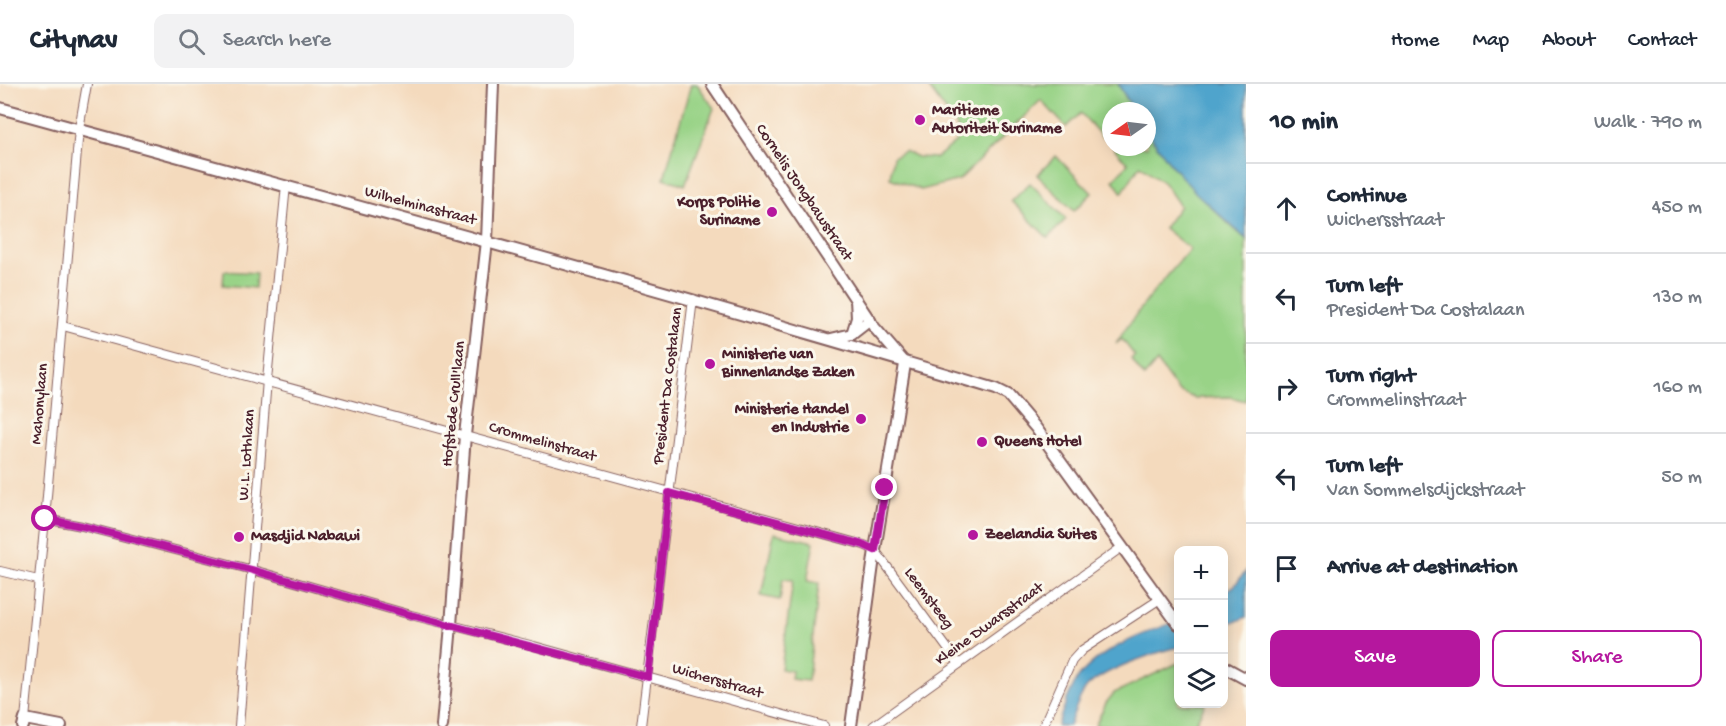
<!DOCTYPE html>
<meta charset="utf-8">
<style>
body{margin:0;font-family:"Gochi Hand",sans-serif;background:#f2f2f3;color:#1f2937}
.controls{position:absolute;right:18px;bottom:18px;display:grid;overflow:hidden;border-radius:12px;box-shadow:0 3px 15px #0003}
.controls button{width:54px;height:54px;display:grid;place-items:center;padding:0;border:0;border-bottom:2px solid #e0e1e3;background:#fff;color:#1f2937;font:30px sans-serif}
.compass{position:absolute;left:1102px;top:18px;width:54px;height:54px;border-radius:50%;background:#fff;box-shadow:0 3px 15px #0003;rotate:256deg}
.stop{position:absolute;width:18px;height:18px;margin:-14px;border:4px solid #b5179e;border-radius:50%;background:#fff}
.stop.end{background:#b5179e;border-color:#fff;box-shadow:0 2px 6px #0008}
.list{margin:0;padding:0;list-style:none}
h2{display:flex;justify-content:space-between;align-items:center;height:78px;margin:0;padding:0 24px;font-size:26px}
h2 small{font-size:20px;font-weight:400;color:#747a83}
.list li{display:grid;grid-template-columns:39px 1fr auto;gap:18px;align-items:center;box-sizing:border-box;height:90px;padding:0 24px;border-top:2px solid #e0e1e3}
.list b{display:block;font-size:22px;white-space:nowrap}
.list p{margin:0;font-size:20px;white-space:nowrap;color:#747a83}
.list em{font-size:20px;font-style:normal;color:#747a83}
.actions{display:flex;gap:12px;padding:18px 24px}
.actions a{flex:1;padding:14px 0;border:2px solid #b5179e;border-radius:12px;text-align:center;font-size:21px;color:#b5179e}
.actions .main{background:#b5179e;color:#fff}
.icon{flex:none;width:33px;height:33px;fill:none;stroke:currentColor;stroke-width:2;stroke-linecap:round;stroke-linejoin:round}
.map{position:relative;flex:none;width:1246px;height:642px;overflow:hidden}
header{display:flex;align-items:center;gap:36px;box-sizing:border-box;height:84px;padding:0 30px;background:#fff;border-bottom:2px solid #e0e1e3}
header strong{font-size:28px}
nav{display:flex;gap:33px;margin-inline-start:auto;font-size:21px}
.search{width:420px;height:54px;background:#f2f2f3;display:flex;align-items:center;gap:15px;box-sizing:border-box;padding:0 21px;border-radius:12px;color:#747a83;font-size:22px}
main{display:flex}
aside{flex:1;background:#fff}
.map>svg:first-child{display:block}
</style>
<header>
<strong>Citynav</strong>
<div class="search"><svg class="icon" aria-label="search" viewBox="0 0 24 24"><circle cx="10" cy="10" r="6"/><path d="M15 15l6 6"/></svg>Search here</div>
<nav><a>Home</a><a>Map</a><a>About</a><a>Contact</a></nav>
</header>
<main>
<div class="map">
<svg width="1246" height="642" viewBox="0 0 1246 642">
<rect width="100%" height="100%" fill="#fbf7ec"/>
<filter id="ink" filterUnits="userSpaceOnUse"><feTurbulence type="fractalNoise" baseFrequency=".0167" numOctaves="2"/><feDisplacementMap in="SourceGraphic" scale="12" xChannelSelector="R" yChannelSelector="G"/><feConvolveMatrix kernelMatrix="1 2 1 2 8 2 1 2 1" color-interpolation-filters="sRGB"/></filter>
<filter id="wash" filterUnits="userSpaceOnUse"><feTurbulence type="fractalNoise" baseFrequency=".008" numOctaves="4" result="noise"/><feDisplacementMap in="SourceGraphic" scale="24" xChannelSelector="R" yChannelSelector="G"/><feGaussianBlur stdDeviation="1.35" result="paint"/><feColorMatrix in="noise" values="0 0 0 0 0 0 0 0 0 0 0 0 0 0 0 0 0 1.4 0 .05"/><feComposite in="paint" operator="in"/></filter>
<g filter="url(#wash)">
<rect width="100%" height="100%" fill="#f4dabd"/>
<g fill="#99d387" stroke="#727959" stroke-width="1.5">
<polygon points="691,0 697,0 714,24 685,101 664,94"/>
<polygon points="926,0 1118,0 1134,27 1111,27 1111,54 1109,52 1103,54 1081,29 1066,43 1041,16 959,96 921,106 890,94 893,73 905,67 917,73 936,74 956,58 957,42"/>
<path d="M 1147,48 C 1176,88 1208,123 1246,155 L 1246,317 L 1230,313 L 1194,314 L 1178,307 L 1157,278 L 1144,293 L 1131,275 L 1135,272 L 1122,255 L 1116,260 C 1136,227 1164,196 1190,165 L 1164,144 L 1180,122 L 1164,99 L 1140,81 L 1122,109 L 1113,96 L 1128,80 L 1113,63 L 1147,63 Z"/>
<polygon points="1056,72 1092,109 1074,127 1037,91"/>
<polygon points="1030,99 1066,135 1048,154 1011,117"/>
<polygon points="224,187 256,189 255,204 223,201"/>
<polygon points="774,449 814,458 807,497 819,499 808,597 791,595 792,587 781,585 793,496 783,495 780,516 761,512"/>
<polygon points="1178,579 1178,620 1205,620 1195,640 1198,642 1095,642 1106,619 1114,609"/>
</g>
<g fill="#50a4cc" stroke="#4d627c" stroke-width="1.5">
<polygon points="1118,0 1246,0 1246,155 1196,109 1172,82 1147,48 1147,27 1134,27"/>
<polygon points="1246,487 1246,533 1235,538 1224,537 1224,508 1234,502"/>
<path d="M 1178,537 L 1178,563 C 1154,569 1104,585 1087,603 C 1078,613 1074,630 1069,642 L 1057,642 C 1063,627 1068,608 1078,594 C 1099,565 1145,549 1178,537 Z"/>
</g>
</g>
<g filter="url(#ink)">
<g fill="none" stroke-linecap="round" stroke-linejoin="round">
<g stroke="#86605e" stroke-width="10">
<g id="street">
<path d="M 63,242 C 330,313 596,390 864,461 L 875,466 L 959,580"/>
<polyline points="45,435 82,442 253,486 411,531 534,562 824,642"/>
<polyline points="0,487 38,496"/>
<polyline points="25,635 45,435 79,45 87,0"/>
<polyline points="239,642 267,296 286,101"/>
<polyline points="641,642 693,215"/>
<polyline points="873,642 1122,463"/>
<polyline points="1043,642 1072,577 1082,566 1160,515"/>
</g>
</g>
<g stroke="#86605e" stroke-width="14">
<g id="secondary">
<polyline points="712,0 874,243 905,279"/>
<path d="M 0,24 C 333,115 666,206 996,305 L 1008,311 L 1036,344 L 1178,540"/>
<polyline points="852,250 857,234 856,215"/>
<polyline points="831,255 852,250 870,236"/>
<polyline points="1224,583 1246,595"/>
<polyline points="23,642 25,635 61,642"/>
<polyline points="442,642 451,541 465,351 487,157 493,0"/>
<polyline points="851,642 875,466 905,280"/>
</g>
</g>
<use href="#street" stroke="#fff" stroke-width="8"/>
<use href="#secondary" stroke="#fff" stroke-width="10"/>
</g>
</g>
<g fill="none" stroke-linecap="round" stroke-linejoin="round" filter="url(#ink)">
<polyline stroke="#b5179e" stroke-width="8" points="45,435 82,442 252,486 411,531 648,593 669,409 864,461 875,466 885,404"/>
</g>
<g fill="#b5179e" stroke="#fbf7ec" stroke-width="2">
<circle cx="920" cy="36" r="6"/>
<circle cx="772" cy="128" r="6"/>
<circle cx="710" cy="280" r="6"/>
<circle cx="861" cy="335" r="6"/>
<circle cx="982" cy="358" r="6"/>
<circle cx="973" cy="451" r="6"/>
<circle cx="239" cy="453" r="6"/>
</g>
<g text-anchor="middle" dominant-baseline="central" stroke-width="6" stroke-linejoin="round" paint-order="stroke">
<g font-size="16" font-weight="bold" fill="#4a1f2b" stroke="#fbf7ec" text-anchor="start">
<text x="932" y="27">Maritieme<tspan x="932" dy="18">Autoriteit Suriname</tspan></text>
<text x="760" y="119" text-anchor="end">Korps Politie<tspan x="760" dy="18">Suriname</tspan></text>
<text x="722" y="271">Ministerie van<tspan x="722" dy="18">Binnenlandse Zaken</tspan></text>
<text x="849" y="326" text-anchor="end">Ministerie Handel<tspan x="849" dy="18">en Industrie</tspan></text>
<text x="994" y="358">Queens Hotel</text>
<text x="985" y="451">Zeelandia Suites</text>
<text x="251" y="453">Masdjid Nabawi</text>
</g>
<g font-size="16" fill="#4a1f2b" stroke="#fbf7ec">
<text transform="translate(803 109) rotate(56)">Cornelis Jongbawstraat</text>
<text transform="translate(420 123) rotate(15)">Wilhelminastraat</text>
<text transform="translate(669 302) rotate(-83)">President Da Costalaan</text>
<text transform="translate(41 320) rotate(-85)">Mahonylaan</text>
<text transform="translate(455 320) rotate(-84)">Hofstede Crull'laan</text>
<text transform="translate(542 359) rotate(16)">Crommelinstraat</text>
<text transform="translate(248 371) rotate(-86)">W.L. Lothlaan</text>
<text transform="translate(928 515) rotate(53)">Leemsteeg</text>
<text transform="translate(990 541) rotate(-36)">Kleine Dwarsstraat</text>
<text transform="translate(717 598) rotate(16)">Wichersstraat</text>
</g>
</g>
</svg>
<div class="controls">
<button>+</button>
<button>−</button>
<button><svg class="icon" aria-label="layers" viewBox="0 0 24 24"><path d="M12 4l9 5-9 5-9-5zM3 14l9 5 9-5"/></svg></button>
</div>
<svg class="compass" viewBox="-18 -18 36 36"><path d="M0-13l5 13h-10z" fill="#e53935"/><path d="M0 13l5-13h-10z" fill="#747a83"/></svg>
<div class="stop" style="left:45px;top:435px"></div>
<div class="stop end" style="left:885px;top:404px"></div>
</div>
<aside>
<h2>10 min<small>Walk · 790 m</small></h2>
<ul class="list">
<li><svg class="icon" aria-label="ahead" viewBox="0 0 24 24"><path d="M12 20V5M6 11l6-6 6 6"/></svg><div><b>Continue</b><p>Wichersstraat</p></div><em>450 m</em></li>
<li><svg class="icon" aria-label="left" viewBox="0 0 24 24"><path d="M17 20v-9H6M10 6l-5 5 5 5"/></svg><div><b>Turn left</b><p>President Da Costalaan</p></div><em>130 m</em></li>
<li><svg class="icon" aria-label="right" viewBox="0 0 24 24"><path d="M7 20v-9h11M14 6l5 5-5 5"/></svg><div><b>Turn right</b><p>Crommelinstraat</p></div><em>160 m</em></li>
<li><svg class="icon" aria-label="left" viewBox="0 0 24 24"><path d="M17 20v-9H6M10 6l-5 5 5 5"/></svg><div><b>Turn left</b><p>Van Sommelsdijckstraat</p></div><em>50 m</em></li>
<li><svg class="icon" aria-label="arrive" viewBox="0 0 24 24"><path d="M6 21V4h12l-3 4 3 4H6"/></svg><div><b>Arrive at destination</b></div></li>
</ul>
<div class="actions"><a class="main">Save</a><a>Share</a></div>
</aside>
</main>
